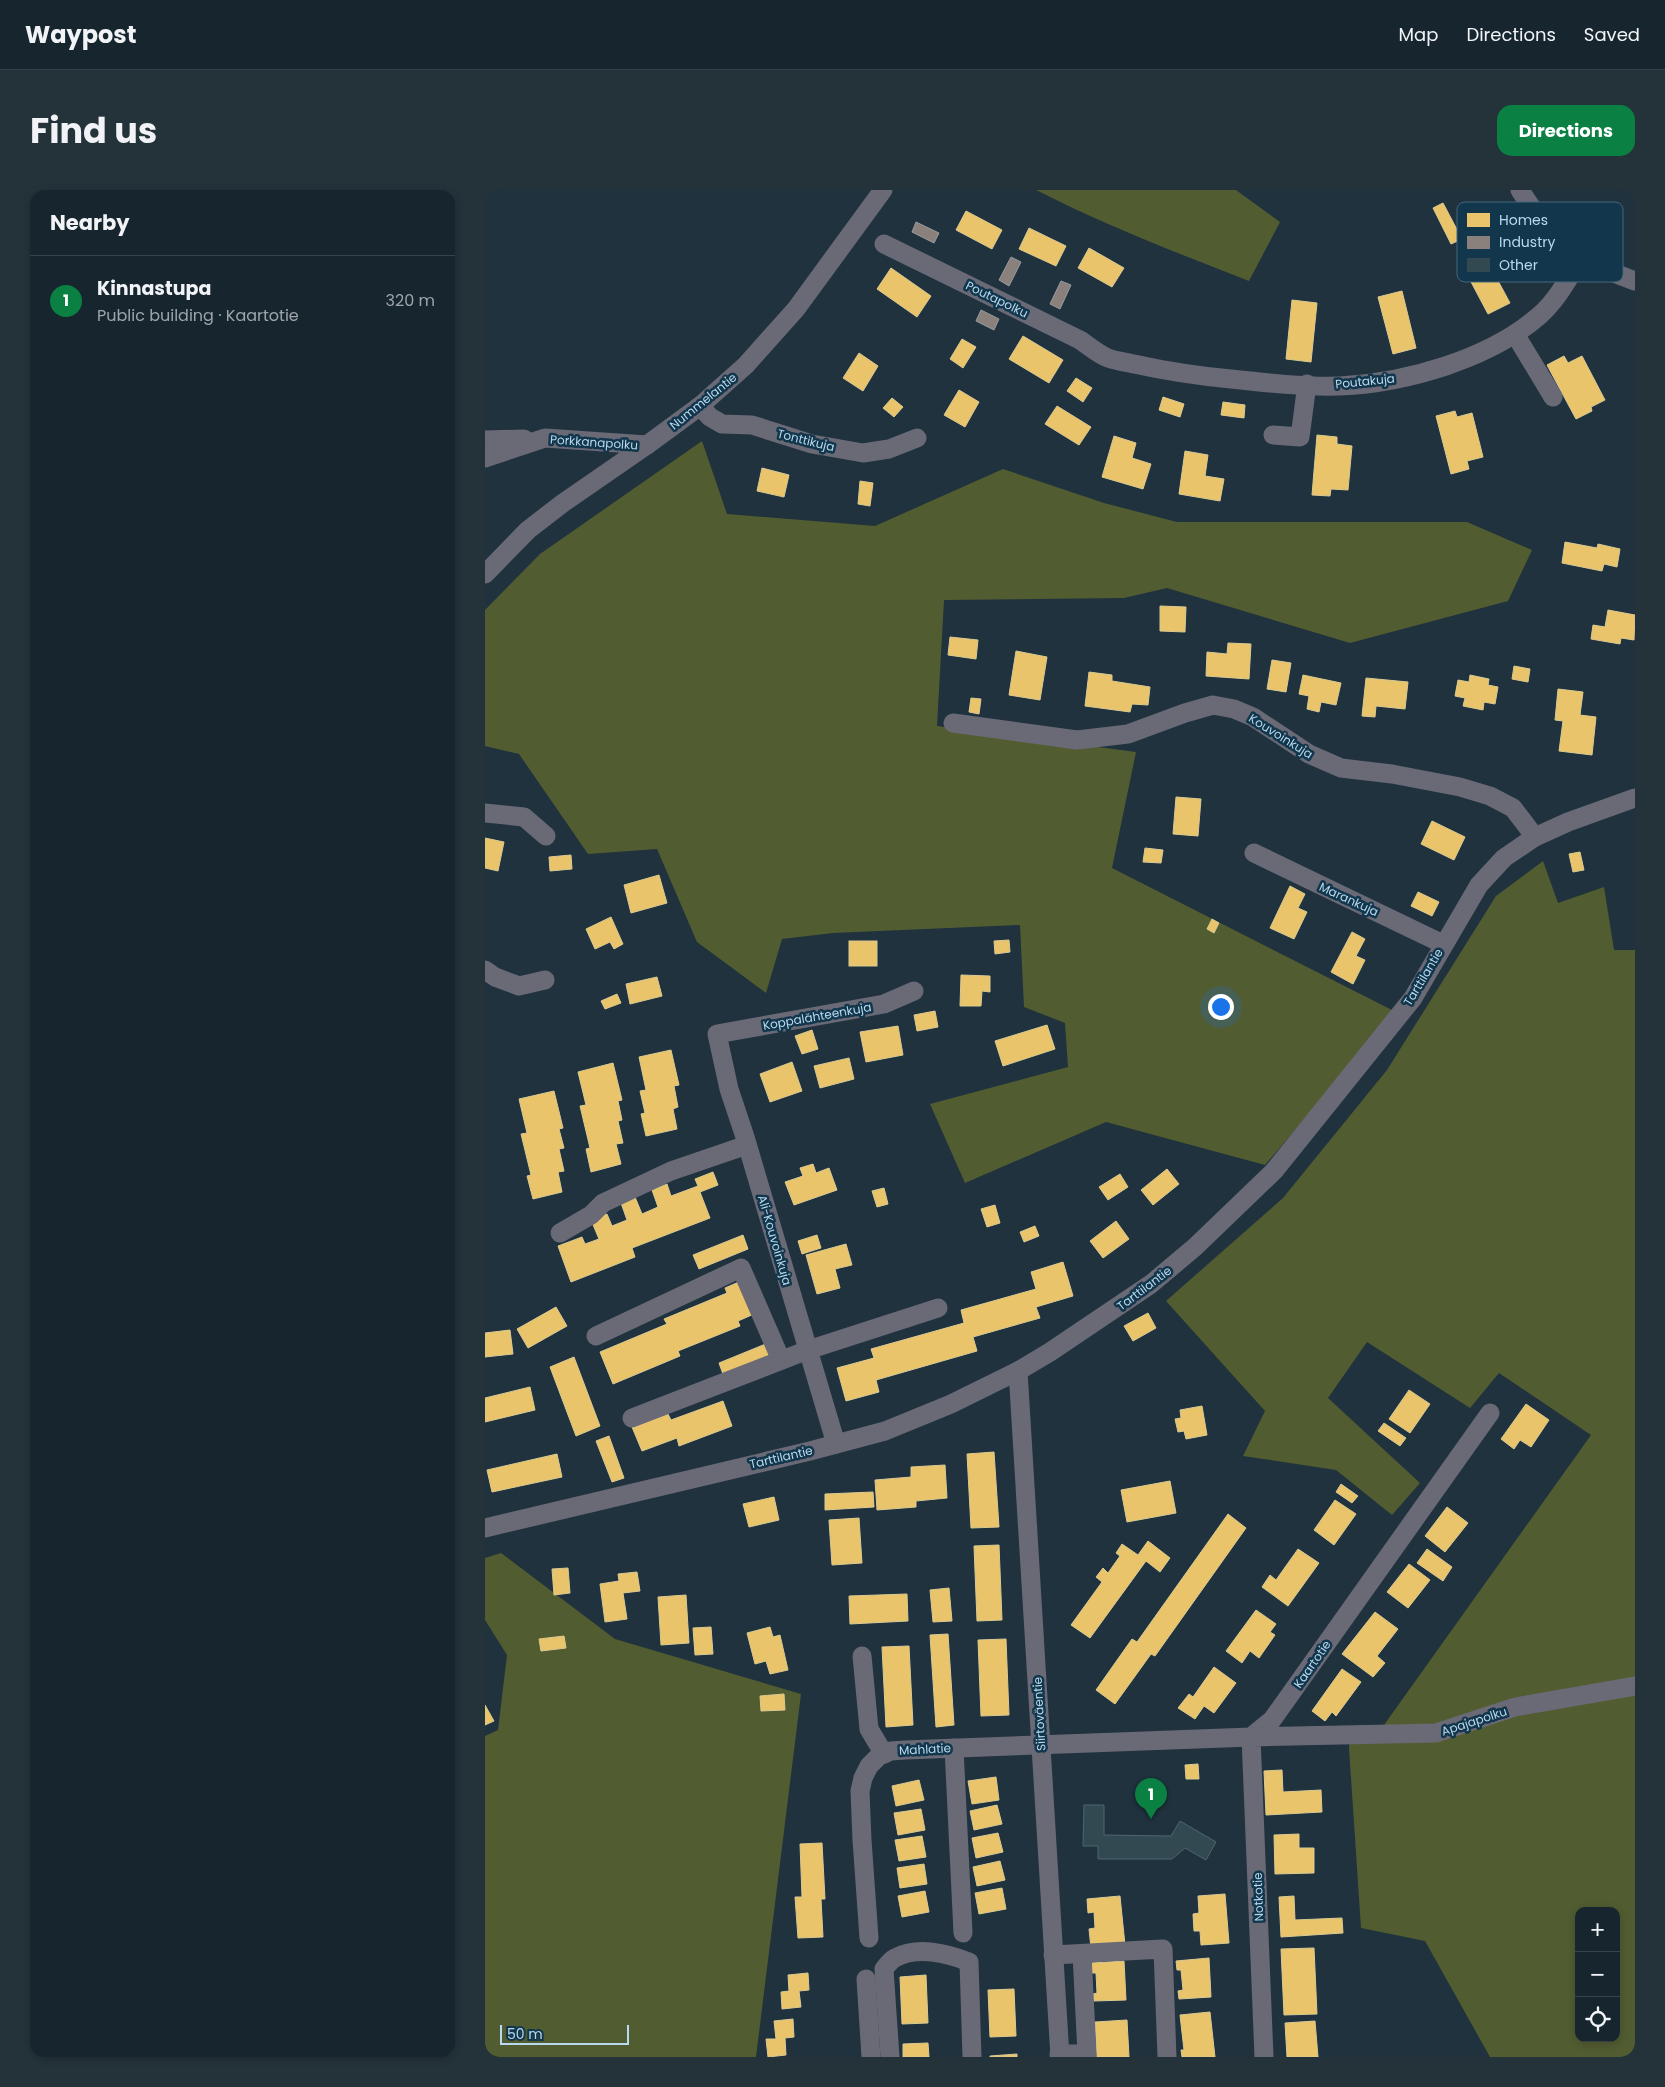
<!DOCTYPE html>
<meta charset="utf-8">
<style>
body{margin:0;font-family:Poppins,sans-serif;background:#24323a;color:#f1f3f6}
.controls{position:absolute;right:15px;bottom:15px;display:grid;overflow:hidden;border-radius:10px;box-shadow:0 2px 8px #0003}
.controls button{width:45px;height:45px;display:grid;place-items:center;padding:0;border:0;border-bottom:1px solid #36434a;background:#17262e;color:#f1f3f6;font:25px sans-serif}
.scale{position:absolute;left:15px;bottom:12px;width:129px;box-sizing:border-box;padding-left:5px;border:2px solid #b8d9ef;border-top:0;font-size:14px;line-height:18px;white-space:nowrap;color:#b8d9ef;-webkit-text-stroke:4px #12364b;paint-order:stroke}
.you{position:absolute;left:735px;top:816px;width:18px;height:18px;margin:-12px;border:4px solid #fff;border-radius:50%;background:#1a73e8;box-shadow:0 0 0 8px #1a73e833}
.badge{display:grid;place-items:center;width:32px;height:32px;border-radius:50%;background:#0b8043;color:#fff;font-size:16px;font-weight:700}
.pin{position:absolute;translate:-50% -41px;filter:drop-shadow(0 1px 2px #0008)}
.pin::after{content:'';position:absolute;top:26px;width:18px;height:15px;background:inherit;clip-path:polygon(0 0,100% 0,50% 100%)}
.list{margin:0;padding:0;list-style:none}
h2{display:flex;justify-content:space-between;align-items:center;height:65px;margin:0;padding:0 20px;font-size:21px}
h2 small{font-size:16px;font-weight:400;color:#9ea5aa}
.list li{display:grid;grid-template-columns:32px 1fr auto;gap:15px;align-items:center;box-sizing:border-box;height:90px;padding:0 20px;border-top:1px solid #36434a}
.list b{display:block;font-size:19px;white-space:nowrap}
.list p{margin:0;font-size:16px;white-space:nowrap;color:#9ea5aa}
.list em{font-size:16px;font-style:normal;color:#9ea5aa}
.icon{flex:none;width:28px;height:28px;fill:none;stroke:currentColor;stroke-width:2;stroke-linecap:round;stroke-linejoin:round}
.map{position:relative;flex:none;width:1150px;height:1867px;overflow:hidden;border-radius:15px}
header{display:flex;align-items:center;gap:30px;box-sizing:border-box;height:70px;padding:0 25px;background:#17262e;border-bottom:1px solid #36434a}
header strong{font-size:24px}
nav{display:flex;gap:28px;margin-inline-start:auto;font-size:18px}
.intro{display:flex;align-items:center;justify-content:space-between;box-sizing:border-box;height:120px;padding:0 30px}
h1{margin:0;font-size:35px}
.button{padding:12px 22px;border-radius:15px;background:#0b8043;color:#fff;font-size:18px;font-weight:700}
main{display:flex;gap:30px;padding:0 30px}
aside{flex:1;background:#17262e;border-radius:15px;box-shadow:0 2px 8px #0003}
.map>svg:first-child{display:block}
</style>
<header>
<strong>Waypost</strong>
<nav><a>Map</a><a>Directions</a><a>Saved</a></nav>
</header>
<div class="intro"><h1>Find us</h1><a class="button">Directions</a></div>
<main>
<aside>
<h2>Nearby<small></small></h2>
<ul class="list">
<li><span class="badge">1</span><div><b>Kinnastupa</b><p>Public building · Kaartotie</p></div><em>320 m</em></li>
</ul>
</aside>
<div class="map">
<svg width="1150" height="1867" viewBox="0 0 1150 1867">
<rect width="100%" height="100%" fill="#1f323e"/>
<g fill="#525c31" fill-rule="evenodd">
<path d="M 551,0 L 751,0 L 795,32 L 764,91 C 692,63 620,35 551,0 Z"/>
<polygon points="217,251 242,324 390,336 518,279 619,313 692,332 982,332 1047,360 1023,411 865,453 682,398 639,408 459,410 452,536 651,562 627,678 907,820 878,860 780,975 621,932 480,993 445,914 583,877 580,833 539,817 535,735 348,743 297,749 281,803 212,752 172,659 103,664 34,564 0,556 0,420 55,364"/>
<path d="M 1058,671 L 1073,713 L 1119,697 L 1129,760 L 1150,760 L 1150,1867 L 1005,1867 L 940,1751 L 876,1738 L 864,1558 L 866,1536 L 899,1535 L 1106,1245 L 1014,1183 L 985,1218 L 882,1152 L 843,1208 L 935,1293 L 907,1325 L 851,1280 L 758,1266 L 780,1221 L 681,1111 L 798,1008 L 902,880 L 1011,706 ZM 1094,1721 L 1131,1721 L 1131,1848 L 1094,1848 Z"/>
<polygon points="16,1363 130,1449 316,1504 271,1867 0,1867 0,1546 13,1540 22,1465 0,1430 0,1368"/>
</g>
<g fill="#e9c46a" stroke="#daca92">
<polygon points="958,13 977,49 966,54 948,18"/>
<polygon points="481,21 517,40 507,59 471,40"/>
<polygon points="544,38 581,56 571,76 534,59"/>
<polygon points="604,58 639,78 627,97 593,78"/>
<polygon points="997,61 1025,113 1003,124 976,73"/>
<polygon points="406,78 446,106 432,127 392,99"/>
<polygon points="917,101 931,158 908,164 893,107"/>
<polygon points="807,110 832,113 826,172 801,169"/>
<polygon points="538,146 578,170 564,193 524,169"/>
<polygon points="477,149 491,157 478,178 465,169"/>
<polygon points="374,163 393,176 378,201 358,188"/>
<polygon points="1079,166 1083,173 1097,166 1120,210 1106,217 1107,221 1091,229 1062,175"/>
<polygon points="591,188 607,198 598,212 582,201"/>
<polygon points="474,200 494,212 480,237 459,225"/>
<polygon points="678,207 699,214 695,227 674,220"/>
<polygon points="407,208 418,217 409,227 398,218"/>
<polygon points="738,212 760,215 759,228 736,225"/>
<polygon points="572,216 606,237 594,255 560,234"/>
<polygon points="970,221 972,227 987,223 998,267 982,271 984,279 966,284 951,226"/>
<polygon points="832,245 852,247 852,254 867,256 863,300 846,299 845,306 827,305"/>
<polygon points="629,246 651,253 647,268 666,274 658,299 617,287"/>
<polygon points="700,261 723,265 720,286 739,289 735,311 694,304"/>
<polygon points="277,278 304,285 299,307 272,301"/>
<polygon points="375,291 388,293 385,316 373,314"/>
<polygon points="1080,352 1112,358 1113,354 1135,359 1132,377 1119,374 1117,381 1077,373"/>
<polygon points="675,416 701,417 700,442 675,441"/>
<polygon points="1123,420 1150,425 1149,450 1136,448 1135,454 1106,449 1108,435 1120,437"/>
<polygon points="465,447 493,450 491,469 463,465"/>
<polygon points="743,453 766,454 764,489 721,486 722,462 742,464"/>
<polygon points="531,461 562,467 555,510 524,505"/>
<polygon points="787,470 806,473 801,502 782,499"/>
<polygon points="1029,476 1045,479 1043,492 1027,489"/>
<polygon points="604,482 627,485 627,491 665,497 663,515 647,514 645,522 600,516"/>
<polygon points="818,485 856,493 851,515 836,512 834,522 822,519 824,506 814,504"/>
<polygon points="985,485 1004,489 1003,495 1013,497 1010,514 999,512 998,520 978,516 980,508 970,506 973,490 984,492"/>
<polygon points="881,488 923,492 920,519 891,516 890,527 877,526"/>
<polygon points="1073,499 1098,502 1095,525 1111,527 1107,565 1074,561 1078,531 1070,530"/>
<polygon points="486,508 496,509 494,524 484,522"/>
<polygon points="691,607 716,609 713,646 688,644"/>
<polygon points="947,631 980,647 969,670 936,654"/>
<polygon points="0,648 19,652 13,681 0,678"/>
<polygon points="660,658 678,660 676,673 658,672"/>
<polygon points="1095,662 1099,680 1088,682 1084,664"/>
<polygon points="86,665 87,679 65,681 64,667"/>
<polygon points="174,685 182,713 146,723 139,695"/>
<polygon points="805,696 820,704 813,718 822,722 809,749 785,738"/>
<polygon points="933,702 954,712 947,726 926,716"/>
<polygon points="126,727 138,754 129,759 125,752 110,759 101,739"/>
<polygon points="727,729 734,733 729,743 722,739"/>
<polygon points="867,742 880,749 871,766 880,770 868,794 846,782"/>
<polygon points="524,750 525,762 510,764 509,751"/>
<rect x="364" y="751" width="28" height="25"/>
<polygon points="476,785 505,786 505,802 497,801 496,816 475,816"/>
<polygon points="172,787 177,806 145,814 141,794"/>
<polygon points="132,804 136,813 120,819 116,811"/>
<polygon points="450,821 453,837 432,841 429,825"/>
<polygon points="562,835 570,859 518,876 510,851"/>
<polygon points="413,836 418,865 381,872 375,842"/>
<polygon points="327,840 333,859 317,864 310,846"/>
<polygon points="186,860 194,895 189,896 193,917 188,919 192,939 161,946 156,924 160,923 155,901 161,900 154,867"/>
<polygon points="364,868 369,889 335,898 329,876"/>
<polygon points="307,872 317,901 285,912 275,884"/>
<polygon points="128,873 137,910 133,911 137,930 133,931 138,953 131,954 136,974 106,982 101,959 105,958 95,916 101,915 93,882"/>
<polygon points="69,901 78,938 74,939 79,958 74,959 79,981 73,982 77,1002 48,1009 42,986 46,985 36,944 42,943 34,909"/>
<polygon points="328,974 331,983 344,978 352,1000 309,1015 300,992 318,986 315,978"/>
<polygon points="682,979 694,994 668,1015 656,1000"/>
<polygon points="228,982 233,995 215,1002 225,1028 147,1058 150,1067 86,1092 73,1056 97,1047 100,1054 114,1049 106,1030 122,1024 127,1036 142,1030 136,1013 150,1007 157,1024 173,1017 167,1000 182,994 186,1006 213,996 210,989"/>
<polygon points="635,984 643,997 623,1010 614,997"/>
<polygon points="399,998 403,1014 392,1017 387,1001"/>
<polygon points="510,1015 515,1033 502,1037 496,1019"/>
<polygon points="631,1031 644,1049 618,1068 605,1051"/>
<polygon points="550,1036 554,1046 539,1052 535,1042"/>
<polygon points="258,1045 263,1059 214,1079 208,1065"/>
<polygon points="332,1045 336,1058 317,1064 313,1051"/>
<polygon points="361,1054 367,1075 350,1079 355,1098 332,1104 321,1065"/>
<polygon points="578,1072 588,1106 551,1117 555,1128 488,1147 492,1161 391,1190 394,1202 361,1211 352,1178 389,1168 386,1159 479,1133 476,1120 551,1099 546,1082"/>
<polygon points="256,1091 269,1124 253,1131 255,1136 193,1161 195,1166 128,1194 115,1162 182,1134 179,1129 242,1103 240,1098"/>
<polygon points="71,1117 82,1136 43,1158 32,1139"/>
<polygon points="663,1123 671,1138 648,1151 639,1136"/>
<polygon points="25,1140 28,1164 0,1167 0,1143"/>
<polygon points="283,1153 288,1166 239,1187 234,1173"/>
<polygon points="89,1167 115,1236 91,1246 65,1177"/>
<polygon points="45,1197 50,1220 0,1232 0,1208"/>
<polygon points="924,1200 945,1214 925,1243 904,1229"/>
<polygon points="238,1211 247,1236 194,1256 192,1248 157,1261 147,1237 183,1224 186,1230"/>
<polygon points="1041,1214 1064,1230 1046,1257 1035,1250 1029,1259 1016,1249"/>
<polygon points="717,1216 722,1245 701,1249 699,1241 693,1242 690,1229 696,1228 695,1220"/>
<polygon points="899,1233 921,1248 915,1256 893,1241"/>
<polygon points="124,1246 139,1288 127,1292 111,1251"/>
<polygon points="509,1262 514,1337 486,1338 482,1264"/>
<polygon points="72,1264 77,1287 7,1302 2,1280"/>
<polygon points="460,1275 462,1308 431,1311 431,1317 392,1320 390,1290 426,1287 426,1277"/>
<polygon points="685,1291 691,1323 642,1332 636,1300"/>
<polygon points="856,1294 873,1306 867,1313 851,1302"/>
<polygon points="388,1302 389,1317 340,1320 340,1304"/>
<polygon points="289,1307 294,1330 264,1337 258,1314"/>
<polygon points="850,1310 871,1324 849,1355 829,1340"/>
<polygon points="962,1317 983,1333 960,1362 940,1346"/>
<polygon points="743,1324 761,1338 670,1466 666,1464 630,1514 611,1500 647,1449 652,1452"/>
<polygon points="374,1328 377,1373 347,1375 344,1330"/>
<polygon points="663,1351 685,1368 675,1382 661,1371 605,1448 586,1435 617,1392 611,1387 618,1378 623,1383 635,1366 631,1363 637,1354 653,1365"/>
<polygon points="514,1355 517,1430 492,1431 489,1356"/>
<polygon points="813,1359 834,1373 803,1416 777,1397 785,1385 791,1390"/>
<polygon points="942,1359 967,1377 958,1391 932,1373"/>
<polygon points="924,1374 945,1390 923,1418 902,1402"/>
<polygon points="83,1378 85,1403 69,1405 67,1379"/>
<polygon points="152,1382 155,1401 138,1403 142,1429 120,1432 115,1394 134,1391 133,1384"/>
<polygon points="464,1398 467,1431 448,1432 445,1400"/>
<polygon points="422,1404 423,1431 365,1434 364,1406"/>
<polygon points="201,1405 204,1453 176,1455 173,1407"/>
<polygon points="771,1420 791,1434 785,1442 790,1445 774,1468 765,1461 757,1473 741,1461"/>
<polygon points="890,1422 913,1439 892,1466 900,1473 888,1487 857,1464"/>
<polygon points="226,1437 228,1464 210,1465 208,1438"/>
<polygon points="285,1437 288,1447 295,1445 303,1480 285,1484 281,1471 270,1474 262,1443"/>
<polygon points="463,1444 469,1535 451,1537 445,1445"/>
<polygon points="79,1446 81,1458 56,1461 54,1449"/>
<polygon points="521,1449 524,1525 496,1526 493,1450"/>
<polygon points="424,1456 428,1535 401,1537 397,1457"/>
<polygon points="729,1477 751,1493 729,1523 719,1516 710,1529 693,1518 704,1504 708,1507"/>
<polygon points="857,1479 876,1492 851,1526 847,1522 840,1531 827,1521"/>
<polygon points="299,1504 300,1520 276,1521 275,1506"/>
<polygon points="0,1515 9,1531 0,1535"/>
<polygon points="713,1574 714,1589 701,1589 700,1575"/>
<polygon points="797,1580 798,1602 836,1600 837,1622 781,1625 779,1581"/>
<polygon points="511,1587 514,1610 487,1614 483,1591"/>
<polygon points="434,1590 439,1610 411,1616 407,1596"/>
<polygon points="512,1615 517,1634 489,1640 485,1621"/>
<polygon points="436,1619 440,1640 413,1645 409,1623"/>
<polygon points="513,1643 518,1662 491,1668 487,1648"/>
<polygon points="814,1644 814,1658 829,1658 829,1683 790,1684 789,1645"/>
<polygon points="437,1646 441,1667 414,1671 410,1650"/>
<polygon points="337,1653 340,1709 336,1709 338,1747 313,1748 310,1707 317,1707 315,1654"/>
<polygon points="515,1671 520,1690 492,1696 488,1677"/>
<polygon points="439,1674 442,1694 415,1698 412,1678"/>
<polygon points="517,1698 521,1719 494,1724 490,1703"/>
<polygon points="440,1701 444,1722 417,1727 413,1706"/>
<polygon points="740,1704 744,1753 716,1755 715,1741 709,1741 708,1724 714,1723 713,1706"/>
<polygon points="635,1706 640,1755 606,1758 604,1739 610,1738 609,1722 603,1723 602,1709"/>
<polygon points="809,1706 810,1730 857,1728 858,1743 796,1747 794,1707"/>
<polygon points="829,1758 832,1824 799,1825 796,1759"/>
<polygon points="724,1768 726,1807 694,1809 693,1801 698,1800 696,1780 692,1780 691,1771"/>
<polygon points="639,1771 641,1810 609,1811 608,1804 612,1803 611,1783 606,1783 606,1773"/>
<polygon points="323,1783 324,1800 314,1801 316,1817 297,1819 296,1802 304,1801 303,1785"/>
<polygon points="441,1785 443,1833 417,1834 415,1787"/>
<polygon points="529,1799 531,1846 505,1847 503,1800"/>
<polygon points="725,1822 730,1867 697,1867 696,1860 699,1860 695,1825"/>
<polygon points="308,1829 309,1847 300,1848 301,1865 283,1867 281,1849 291,1849 289,1831"/>
<polygon points="642,1830 644,1867 612,1867 610,1832"/>
<polygon points="830,1831 833,1867 802,1867 800,1833"/>
<polygon points="443,1853 444,1867 418,1867 418,1854"/>
<polygon points="532,1864 532,1867 505,1867 505,1866"/>
</g>
<g fill="#8a817c" stroke="#989b9e">
<polygon points="431,32 454,43 449,53 427,42"/>
<polygon points="526,67 536,72 524,96 514,90"/>
<polygon points="576,91 586,95 575,119 565,114"/>
<polygon points="496,120 514,129 509,140 491,131"/>
</g>
<polygon fill="#324951" stroke="#4c666f" points="599,1615 619,1615 619,1645 686,1646 695,1631 731,1652 721,1670 700,1658 687,1669 613,1669 613,1656 598,1656"/>
<g fill="none" stroke-linecap="round" stroke-linejoin="round">
<g stroke="#6a6976" stroke-width="19">
<polyline points="1035,0 1058,35 1095,70 1150,91"/>
<path d="M 399,54 L 595,150 C 604,156 613,164 623,168 C 631,171 641,172 649,174 C 681,181 713,186 746,189 C 782,193 819,197 855,196 C 921,193 1005,169 1055,125 C 1072,110 1083,89 1095,70"/>
<polyline points="1030,144 1068,207"/>
<polyline points="215,216 225,227 237,234 267,235 327,254 378,263 404,259 432,248"/>
<polyline points="788,245 815,247 822,194"/>
<polyline points="0,250 39,249"/>
<polyline points="0,268 60,248 162,255"/>
<polyline points="0,384 43,340 78,313 162,255 215,216 261,175 311,119 398,0"/>
<polyline points="468,533 592,550 643,544 700,523 728,515 749,519 768,527 824,564 856,578 907,584 975,597 1005,606 1028,618 1050,647"/>
<polyline points="0,623 39,627 61,646"/>
<polyline points="769,663 958,754"/>
<polyline points="0,780 10,787 34,796 60,790"/>
<polyline points="75,1043 106,1025 118,1013 186,981 262,955"/>
<polyline points="111,1146 256,1078 296,1170"/>
<polyline points="533,1181 575,1867"/>
<polyline points="147,1228 323,1160 453,1118"/>
<polyline points="351,1254 260,947 244,899 232,844 399,814 429,801"/>
<polyline points="0,1338 325,1261 400,1241 466,1214 533,1181 565,1162 666,1094 710,1057 789,981 928,808 994,695 1019,668 1050,647 1083,632 1150,608"/>
<polyline points="377,1466 384,1539 399,1564"/>
<polyline points="469,1558 478,1743"/>
<polyline points="384,1748 377,1650 375,1601 378,1588 384,1576 394,1566 406,1561 420,1560 766,1547 787,1530 1005,1223"/>
<polyline points="568,1765 678,1759 682,1867"/>
<polyline points="381,1789 386,1867"/>
<polyline points="574,1864 602,1864 597,1764"/>
<path d="M 405,1867 L 399,1779 C 402,1775 406,1770 410,1768 C 432,1756 462,1763 484,1772 L 487,1867"/>
<polyline points="779,1867 766,1547 951,1543 1030,1517 1150,1496"/>
</g>
</g>
<g text-anchor="middle" dominant-baseline="central" stroke-width="5" stroke-linejoin="round" paint-order="stroke">
<g font-size="12" fill="#b8d9ef" stroke="#12364b">
<text transform="translate(512 109) rotate(26)">Poutapolku</text>
<text transform="translate(880 191) rotate(-6)">Poutakuja</text>
<text transform="translate(218 211) rotate(-39)">Nummelantie</text>
<text transform="translate(321 250) rotate(14)">Tonttikuja</text>
<text transform="translate(109 252) rotate(4)">Porkkanapolku</text>
<text transform="translate(796 546) rotate(32)">Kouvoinkuja</text>
<text transform="translate(864 709) rotate(25)">Marankuja</text>
<text transform="translate(938 787) rotate(-59)">Tarttilantie</text>
<text transform="translate(332 826) rotate(-10)">Koppalähteenkuja</text>
<text transform="translate(290 1050) rotate(74)">Ali-Kouvoinkuja</text>
<text transform="translate(659 1098) rotate(-37)">Tarttilantie</text>
<text transform="translate(296 1267) rotate(-13)">Tarttilantie</text>
<text transform="translate(827 1474) rotate(-55)">Kaartotie</text>
<text transform="translate(554 1524) rotate(-93)">Siirtoväentie</text>
<text transform="translate(989 1531) rotate(-18)">Apajapolku</text>
<text transform="translate(440 1559) rotate(-3)">Mahlatie</text>
<text transform="translate(773 1707) rotate(-92)">Notkotie</text>
</g>
</g>
<rect x="972" y="12" width="166" height="80" rx="8" fill="#12364b" stroke="#44677c" stroke-width="1"/>
<rect x="982" y="23" width="23" height="14" fill="#e9c46a"/>
<rect x="982" y="46" width="23" height="13" fill="#8a817c"/>
<rect x="982" y="68" width="23" height="14" fill="#324951"/>
<g font-size="14" fill="#b8d9ef">
<text x="1014" y="35">Homes</text>
<text x="1014" y="57">Industry</text>
<text x="1014" y="80">Other</text>
</g>
</svg>
<div class="controls">
<button>+</button>
<button>−</button>
<button><svg class="icon" aria-label="locate" viewBox="0 0 24 24"><circle cx="12" cy="12" r="6"/><path d="M12 2v4M12 18v4M2 12h4M18 12h4"/></svg></button>
</div>
<div class="scale">50 m</div>
<div class="you"></div>
<div class="pin badge" style="left:666px;top:1629px">1</div>
</div>
</main>
